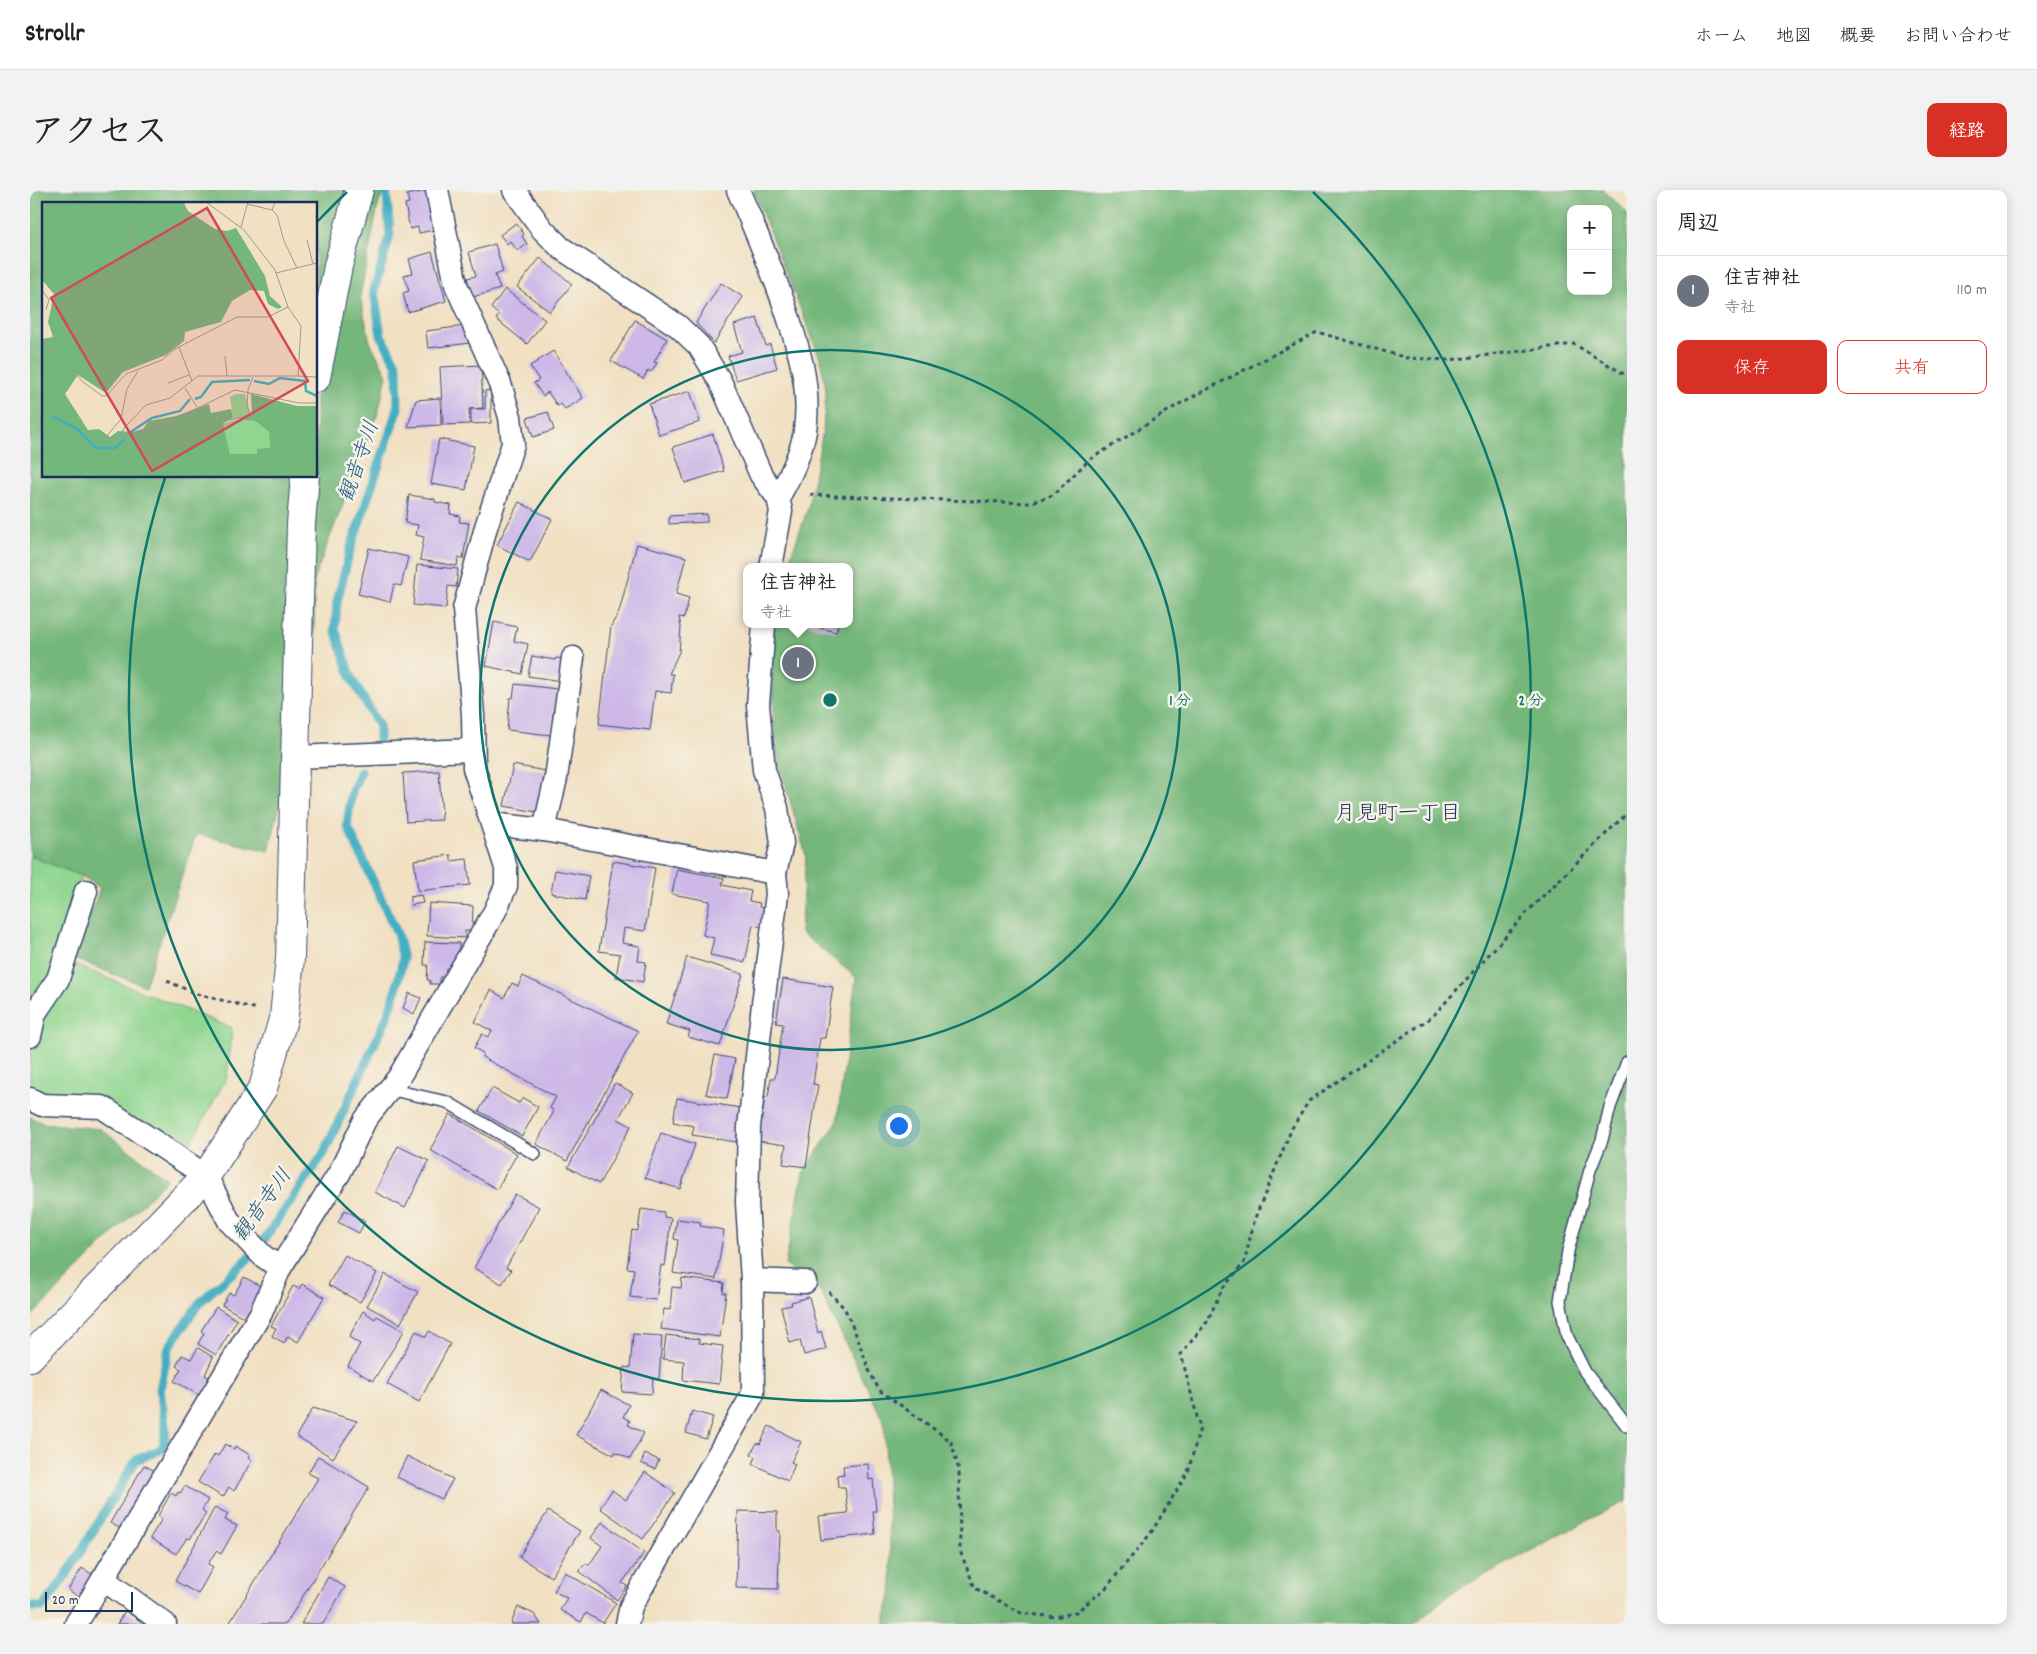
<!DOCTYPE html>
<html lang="ja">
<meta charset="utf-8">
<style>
body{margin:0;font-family:Dekko,"Klee One",sans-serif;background:#f2f2f2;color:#222}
.controls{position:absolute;right:15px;top:15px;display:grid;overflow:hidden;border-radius:10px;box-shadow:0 2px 12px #0003}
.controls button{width:45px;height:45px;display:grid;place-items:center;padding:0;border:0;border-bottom:1px solid #e0e0e0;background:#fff;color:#222;font:25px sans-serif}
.scale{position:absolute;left:15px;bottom:12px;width:88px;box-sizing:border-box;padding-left:5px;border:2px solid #1b2f5e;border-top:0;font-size:14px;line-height:18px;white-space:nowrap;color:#1b2f5e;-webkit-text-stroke:4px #f7f3e8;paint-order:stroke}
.you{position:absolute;left:868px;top:935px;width:18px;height:18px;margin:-12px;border:4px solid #fff;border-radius:50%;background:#1a73e8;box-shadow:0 0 0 8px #1a73e833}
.badge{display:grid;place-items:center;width:32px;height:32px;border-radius:50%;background:#d93025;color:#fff;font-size:16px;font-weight:700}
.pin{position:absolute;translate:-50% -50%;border:2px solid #fff;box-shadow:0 1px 5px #0006}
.popup{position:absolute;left:713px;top:373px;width:110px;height:65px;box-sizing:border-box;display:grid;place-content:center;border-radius:10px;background:#fff;filter:drop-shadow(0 1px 4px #0005);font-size:16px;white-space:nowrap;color:#767676}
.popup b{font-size:19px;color:#222}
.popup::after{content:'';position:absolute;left:50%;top:100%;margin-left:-10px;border:10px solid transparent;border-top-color:#fff}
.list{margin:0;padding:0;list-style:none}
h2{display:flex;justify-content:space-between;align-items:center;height:65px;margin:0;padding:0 20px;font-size:21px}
h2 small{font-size:16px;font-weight:400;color:#767676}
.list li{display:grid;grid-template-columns:32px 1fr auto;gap:15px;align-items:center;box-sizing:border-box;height:70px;padding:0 20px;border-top:1px solid #e0e0e0}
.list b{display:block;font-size:19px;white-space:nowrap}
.list p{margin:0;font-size:16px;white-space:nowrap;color:#767676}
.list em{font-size:16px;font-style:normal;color:#767676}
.actions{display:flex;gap:10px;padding:15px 20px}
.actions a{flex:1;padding:11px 0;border:1px solid #d93025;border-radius:10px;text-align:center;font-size:18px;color:#d93025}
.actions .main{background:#d93025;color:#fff}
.map{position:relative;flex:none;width:1597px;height:1434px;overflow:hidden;border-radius:10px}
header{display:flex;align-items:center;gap:30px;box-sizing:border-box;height:70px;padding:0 25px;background:#fff;border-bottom:1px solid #e0e0e0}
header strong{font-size:24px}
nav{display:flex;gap:28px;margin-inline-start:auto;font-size:18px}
.intro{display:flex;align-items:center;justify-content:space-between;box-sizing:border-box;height:120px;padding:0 30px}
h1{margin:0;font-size:35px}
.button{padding:12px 22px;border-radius:10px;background:#d93025;color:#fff;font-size:18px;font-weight:700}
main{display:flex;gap:30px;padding:0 30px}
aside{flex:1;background:#fff;border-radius:10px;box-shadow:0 2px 12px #0003}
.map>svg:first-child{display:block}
</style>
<header>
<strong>Strollr</strong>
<nav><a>ホーム</a><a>地図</a><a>概要</a><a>お問い合わせ</a></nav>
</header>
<div class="intro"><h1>アクセス</h1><a class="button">経路</a></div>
<main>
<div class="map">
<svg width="1597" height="1434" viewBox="0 0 1597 1434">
<rect width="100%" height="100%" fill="#f7f3e8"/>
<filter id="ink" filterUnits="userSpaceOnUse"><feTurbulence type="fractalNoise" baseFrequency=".02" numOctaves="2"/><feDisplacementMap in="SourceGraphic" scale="10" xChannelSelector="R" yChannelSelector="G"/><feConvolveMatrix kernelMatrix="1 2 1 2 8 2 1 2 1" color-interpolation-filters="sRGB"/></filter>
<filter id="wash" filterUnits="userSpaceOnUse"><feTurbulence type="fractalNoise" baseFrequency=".0096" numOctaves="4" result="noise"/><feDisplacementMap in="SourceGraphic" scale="20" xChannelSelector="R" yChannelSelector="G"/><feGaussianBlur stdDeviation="1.12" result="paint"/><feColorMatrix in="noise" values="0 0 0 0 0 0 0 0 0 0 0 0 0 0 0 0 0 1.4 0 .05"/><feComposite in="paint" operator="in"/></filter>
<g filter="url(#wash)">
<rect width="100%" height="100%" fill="#f1e0c2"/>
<g fill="#90d690" stroke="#568277">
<polygon points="0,666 52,686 16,794 0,816"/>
<polygon points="35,771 202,838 197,887 162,951 72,917 0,909 0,846"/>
</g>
<g fill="#74b77a" stroke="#48736c" fill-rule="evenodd">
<path d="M 0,0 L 353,0 L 347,20 L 330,106 L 340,152 L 357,185 L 348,223 L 284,389 L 284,465 L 239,661 L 166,644 L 115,796 L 44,769 L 70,698 L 52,686 L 0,666 ZM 14,14 L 286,14 L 286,286 L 14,286 Z"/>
<path d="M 723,0 L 1573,0 L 1597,23 L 1597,1311 L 1570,1324 L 1421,1403 L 1385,1434 L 853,1434 L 855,1431 L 862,1400 L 854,1232 L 790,1101 L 755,1075 L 773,983 L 807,932 L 826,787 L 770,742 L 776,666 L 747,565 L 740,469 L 745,434 L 819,434 L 819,377 L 757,377 L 778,318 L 793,241 L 796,200 L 790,168 ZM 1541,19 L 1578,19 L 1578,101 L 1541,101 Z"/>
<polygon points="0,927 13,933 71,939 137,989 0,1128"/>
</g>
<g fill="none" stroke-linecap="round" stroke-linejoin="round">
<g stroke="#42aec1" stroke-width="9">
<polyline points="349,549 349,536 322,489 305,439 307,412 320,360 368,219 367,176 351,145 344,101 360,45 357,7 354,0"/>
<polyline points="0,1417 13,1417 39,1381 106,1270 132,1259 136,1242 130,1199 139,1157 170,1112 215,1072 236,1047 294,963 357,827 365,804 373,769 367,743 317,635 322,601 331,581"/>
</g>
</g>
<g id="blocks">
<g fill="#cdb8e8">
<polygon points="396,1 404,40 389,43 388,37 380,39 375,14 379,13 377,5"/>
<polygon points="486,33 494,44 492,46 497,54 488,61 480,51 477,54 470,45"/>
<polygon points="465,54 473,82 465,85 470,99 443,107 437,88 446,86 439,62"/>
<polygon points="402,62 416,111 378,122 373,103 379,101 374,85 383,83 379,69"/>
<polygon points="510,68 542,94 520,122 487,97"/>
<polygon points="691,93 713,107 684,153 666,133"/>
<polygon points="475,99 515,130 497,154 466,129 469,125 461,118"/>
<polygon points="727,128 736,156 740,154 747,178 706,190 698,166 712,162 704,135"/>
<polygon points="605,130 637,149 624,172 627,173 621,182 618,180 613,189 581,171"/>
<polygon points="435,136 441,153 398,158 396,141"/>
<polygon points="523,161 553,208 535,219 531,214 527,216 518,202 513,206 504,193 509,190 500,176"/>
<polygon points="451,175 453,218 439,219 440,234 413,235 410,177"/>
<polygon points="461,200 461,233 441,234 441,219 455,219 455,201"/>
<polygon points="660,201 670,232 629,245 619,214"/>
<polygon points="410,208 411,235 378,237 386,210"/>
<polygon points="518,222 524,240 503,247 497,228"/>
<polygon points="683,244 694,281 655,293 643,257"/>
<polygon points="409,249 444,256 436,300 401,294"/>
<polygon points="379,305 405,309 405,312 421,315 420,324 430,326 429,332 439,333 433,369 428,368 427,376 390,370 394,347 386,345 388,335 375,333"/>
<polygon points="489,312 522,329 500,372 467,355"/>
<polygon points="677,324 677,332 639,334 639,326"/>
<polygon points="607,354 656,367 646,404 659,408 654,428 649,427 651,437 649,462 639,484 643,484 641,503 625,501 620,540 569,534 581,436 589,422"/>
<polygon points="339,358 378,367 371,396 364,394 360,412 328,404"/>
<polygon points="387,375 428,379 426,397 418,396 416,418 383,415"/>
<polygon points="464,432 487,437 484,451 498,454 492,484 456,476"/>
<polygon points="774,434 808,434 806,442"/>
<polygon points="502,466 525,470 526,468 534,469 531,491 498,486"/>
<polygon points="485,494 527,499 521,545 477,540 480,508 483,508"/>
<polygon points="483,575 515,581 507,622 474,616"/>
<polygon points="409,581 412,630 376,632 373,583"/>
<polygon points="421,665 421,671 437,669 440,695 388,701 384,670"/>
<polygon points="583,671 625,678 615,741 594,738 592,753 610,756 608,771 616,772 613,792 586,787 590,764 569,761"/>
<polygon points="647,679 694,688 692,695 721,701 719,711 730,713 729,717 736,718 733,737 723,735 715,772 680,765 684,748 673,745 680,711 642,704"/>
<polygon points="525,680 559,686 555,710 521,703"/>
<polygon points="391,705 393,713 381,715 380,707"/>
<polygon points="399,713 443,716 442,741 435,741 435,748 397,746"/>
<polygon points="395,752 429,753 429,769 424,769 424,778 416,778 415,787 410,787 410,794 400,794 400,790 397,790 398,775 394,775"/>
<polygon points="657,767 713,784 690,856 658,847 660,841 636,834"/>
<polygon points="493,786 608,841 537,971 506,954 524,921 520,918 526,907 452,867 453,863 444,858 452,844 458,847 462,841 445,832 461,800 474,808 482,793 488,796"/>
<polygon points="753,789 803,797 795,848 790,848 783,894 788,895 776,977 753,974 756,955 728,951 735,907 738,907 741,888 745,888 753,834 746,833"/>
<polygon points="379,803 391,808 384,824 373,818"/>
<polygon points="685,865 705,869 697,909 676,904"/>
<polygon points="585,893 603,903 588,929 601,936 569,994 538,977"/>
<polygon points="462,898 489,913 493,908 508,917 492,946 449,921"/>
<polygon points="647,908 711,918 706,952 662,945 664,936 643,932"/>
<polygon points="420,924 487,964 467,999 400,960"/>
<polygon points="631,943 665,954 650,999 615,988"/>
<polygon points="368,956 399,971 375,1018 345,1002"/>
<polygon points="485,1004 509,1017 476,1078 481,1080 472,1094 444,1078"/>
<polygon points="611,1019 634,1022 634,1027 641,1028 635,1076 631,1075 626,1110 600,1107 604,1079 597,1078 602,1040 608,1041"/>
<polygon points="315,1020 335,1031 329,1043 308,1032"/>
<polygon points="647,1029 671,1032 670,1036 694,1040 686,1089 643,1083 648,1050 644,1049"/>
<polygon points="315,1065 347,1083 330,1112 298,1095"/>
<polygon points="355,1084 388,1102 370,1134 337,1116"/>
<polygon points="214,1087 232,1097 215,1128 192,1115 199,1103 204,1105"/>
<polygon points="652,1088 694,1093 693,1103 696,1103 690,1147 631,1139 634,1119 640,1120 642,1097 651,1098"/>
<polygon points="272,1094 294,1107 268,1152 258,1146 254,1153 242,1146 246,1138 241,1136 263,1096 269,1099"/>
<polygon points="779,1107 788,1143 791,1141 796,1159 774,1165 770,1150 760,1153 751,1117 762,1115 761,1112"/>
<polygon points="186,1117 207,1130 186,1165 168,1154 174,1143 171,1141"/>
<polygon points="333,1121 345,1129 347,1126 374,1141 343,1191 318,1176 330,1154 319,1147"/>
<polygon points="386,1141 396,1147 399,1141 420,1154 389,1212 357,1194"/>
<polygon points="603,1144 632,1146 629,1189 623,1188 622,1204 592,1202 594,1177 600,1178"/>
<polygon points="636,1145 669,1149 669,1153 693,1156 689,1194 653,1190 654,1171 633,1169"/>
<polygon points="168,1158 183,1167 175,1185 182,1189 173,1204 170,1202 169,1205 144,1191 151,1179 146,1176 152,1165 161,1169"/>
<polygon points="571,1200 599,1215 593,1227 600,1231 598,1235 614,1243 600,1269 585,1262 584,1265 546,1245"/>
<polygon points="283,1218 327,1231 303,1268 266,1246"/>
<polygon points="662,1221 683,1227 676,1249 656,1243"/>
<polygon points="739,1236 771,1252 761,1272 765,1274 758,1291 723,1274 726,1267 721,1264 727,1253 730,1254"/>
<polygon points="195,1254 204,1259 205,1256 220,1265 218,1268 222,1270 204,1301 199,1297 193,1307 168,1292 185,1264 188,1266"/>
<polygon points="615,1264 629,1270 625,1279 611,1273"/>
<polygon points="288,1266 339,1297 256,1434 199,1434 288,1288 278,1283"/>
<polygon points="377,1266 423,1289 412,1309 367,1287"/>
<polygon points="838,1274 839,1290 843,1289 846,1321 843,1321 845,1344 791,1350 788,1326 818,1323 815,1297 808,1297 807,1285 814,1284 813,1276"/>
<polygon points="114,1275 125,1281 91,1339 80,1333"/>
<polygon points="615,1282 645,1303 613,1349 570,1318 582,1300 596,1310"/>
<polygon points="155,1296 178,1310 172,1320 176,1323 160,1349 157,1348 146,1364 120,1348 132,1329 128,1326 141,1303 146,1306 148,1302 150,1303"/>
<polygon points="185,1317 198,1324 195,1330 207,1336 191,1364 186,1361 178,1374 183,1377 168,1404 145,1391"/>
<polygon points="518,1321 550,1341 521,1387 489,1367"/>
<polygon points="708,1321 747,1322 747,1341 750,1341 748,1399 706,1398"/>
<polygon points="572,1332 614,1363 592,1393 597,1396 587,1410 549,1381 556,1373 559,1375 572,1356 561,1348"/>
<polygon points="52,1378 65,1386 51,1408 38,1400"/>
<polygon points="535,1382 586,1413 573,1433 556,1423 551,1432 530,1420 537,1408 524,1401"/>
<polygon points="298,1387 315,1397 293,1434 271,1434"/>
<polygon points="488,1417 504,1424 511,1434 481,1434"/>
<polygon points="95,1421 116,1434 87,1434"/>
</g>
</g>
</g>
<g filter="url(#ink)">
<use href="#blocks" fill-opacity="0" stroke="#3b4a6d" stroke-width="1"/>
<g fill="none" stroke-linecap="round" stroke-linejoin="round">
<g stroke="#3b4a6d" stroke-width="14">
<g id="service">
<polyline points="1597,872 1580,917 1572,950 1560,980 1538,1061 1530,1111 1537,1146 1555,1182 1597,1236"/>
<polyline points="358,899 417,912 505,964"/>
</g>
</g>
<g stroke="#3b4a6d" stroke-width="25">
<g id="minor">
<polyline points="484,0 513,40 531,58 648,136 669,156 690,191 731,285 748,308 751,321 741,377"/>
<path d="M 708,0 C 725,39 741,77 755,117 C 769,160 781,195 775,241 C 771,265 760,287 748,308"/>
<polyline points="265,567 442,560"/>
<polyline points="463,634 514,640 745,683"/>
<polyline points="514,640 526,588 543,468"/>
<polyline points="0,846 5,823 28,789 56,701"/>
<polyline points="0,909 12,915 72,917 176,986 199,1031 233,1066 250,1078"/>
<polyline points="722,1090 775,1092"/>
<polyline points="73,1389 231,1123 250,1078 310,982 335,930 369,887 465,721 476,696 476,678 444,578 443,525 434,419 456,337 483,254 480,227 470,194 426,95 407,0"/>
<polyline points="46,1434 73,1389 135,1434"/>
<polyline points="597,1434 601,1416 723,1204 722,1090 717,1013 719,937 733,814 747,704 745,683 752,653 747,618 734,580 728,515 734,434"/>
</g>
</g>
<g stroke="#3b4a6d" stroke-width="30">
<g id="tertiary">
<polyline points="286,188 308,76 329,0"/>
<polyline points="0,1167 176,986 233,898 254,826 260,769 271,334 275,286"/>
</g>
</g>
<g stroke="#3b4a6d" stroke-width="3" stroke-dasharray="4 4" stroke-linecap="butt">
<polyline points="780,305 999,313 1023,305 1059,270 1151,213 1287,142 1377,168 1420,170 1544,154 1597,186"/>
<polyline points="137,791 167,804 227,819"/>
<polyline points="799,1102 815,1119 827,1147 839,1180 849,1200 921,1251 929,1280 930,1361 945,1398 991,1423 1026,1427 1046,1422 1075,1399 1121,1343 1158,1282 1170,1238 1151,1164 1177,1132 1192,1099 1214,1073 1225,1028 1262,938 1279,911 1403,826 1502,717 1597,623"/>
</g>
<use href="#service" stroke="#fff" stroke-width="11"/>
<use href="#minor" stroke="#fff" stroke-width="22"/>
<use href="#tertiary" stroke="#fff" stroke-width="28"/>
</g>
</g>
<g fill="none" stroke="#0f766e" stroke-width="2.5">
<circle cx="800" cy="510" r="350"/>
<path d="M287 32A701 701 0 0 1 317 2M1283 2A701 701 0 1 1 135 288"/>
</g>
<g text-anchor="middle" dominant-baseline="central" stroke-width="5" stroke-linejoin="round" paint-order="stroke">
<g font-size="21" font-style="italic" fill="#295b81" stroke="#f7f3e8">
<text transform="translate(331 272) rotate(-71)">観音寺川</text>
<text transform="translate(234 1016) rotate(-54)">観音寺川</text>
</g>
<g font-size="21" fill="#1b2f5e" stroke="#f7f3e8">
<text x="1368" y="625">月見町一丁目</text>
</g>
</g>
<g transform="translate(12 12)">
<rect width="275" height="275" fill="#f1e0c2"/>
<path d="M 194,192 L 203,192 L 209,214 L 191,217 L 188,195 ZM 195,218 L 213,219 L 227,230 L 228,246 L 215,252 L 188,252 L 181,221 Z" fill="#90d690"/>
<path d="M 0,0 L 141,0 L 146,9 L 173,27 L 185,29 L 194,26 L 223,74 L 228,94 L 240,105 L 236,107 L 226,102 L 222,89 L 208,88 L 190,99 L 179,120 L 143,130 L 142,139 L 124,153 L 81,170 L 64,191 L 36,173 L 23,192 L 46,228 L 57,227 L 68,235 L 76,229 L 90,230 L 101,227 L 107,219 L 134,214 L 167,202 L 169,211 L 189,207 L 191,216 L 181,221 L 188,252 L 215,252 L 215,247 L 228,246 L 227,230 L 213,219 L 200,218 L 210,213 L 209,192 L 255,204 L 275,204 L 275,275 L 0,275 L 0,137 L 11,135 L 6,120 L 12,92 L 0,78 Z" fill="#74b77a"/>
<path fill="none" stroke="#42aec1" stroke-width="2.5" d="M 212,179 L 227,182 L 238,176 L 263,179 L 264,189 L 275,194M 153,197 L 159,195 L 170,180 L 208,178M 9,214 L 34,226 L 54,246 L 73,246 L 83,237M 87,231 L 110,216 L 138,209 L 148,197"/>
<path fill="none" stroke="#9b999a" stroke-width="1" d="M 164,0 L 202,28 L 233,68 L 246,105 L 259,124 L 256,174 L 275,175M 233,0 L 230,8 L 235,13 L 242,39 L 255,66M 205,2 L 230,8M 80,17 L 89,25 L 91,40 L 95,42 L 129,36 L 138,30 L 144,18 L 142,0M 199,25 L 206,0M 265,38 L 271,62M 234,71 L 275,61M 0,88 L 7,98 L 4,108M 0,141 L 20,156 L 40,179 L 60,194 L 64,194 L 84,172 L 120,158 L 133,147 L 195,115 L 226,115 L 246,105M 137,145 L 150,179M 183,154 L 185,174M 96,169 L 85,187 L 79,217 L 64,235 L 69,237 L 116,225 L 193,188 L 257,201 L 275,201M 126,181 L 147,173M 143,186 L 155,205M 182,219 L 209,214 L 205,204 L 206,188 L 211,175M 78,236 L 82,226 L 104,203 L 128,196 L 156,174 L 256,174"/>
<path fill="#d1495b" fill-opacity="0.15" stroke="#d1495b" stroke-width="2.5" d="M 165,6 L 266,179 L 110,269 L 9,96 Z"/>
<rect width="275" height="275" fill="none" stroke="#1b2f5e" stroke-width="2.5"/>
</g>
<circle cx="800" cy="510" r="8" fill="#0f766e" stroke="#f7f3e8" stroke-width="2.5"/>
<g font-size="15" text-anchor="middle" font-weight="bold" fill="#0f766e" stroke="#f7f3e8" stroke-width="5" stroke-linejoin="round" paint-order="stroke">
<text x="1150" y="515">1 分</text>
<text x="1501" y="515">2 分</text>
</g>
</svg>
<div class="controls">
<button>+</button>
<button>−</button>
</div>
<div class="scale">20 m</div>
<div class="you"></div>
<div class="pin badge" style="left:768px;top:473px;background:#6b7280">1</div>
<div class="popup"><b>住吉神社</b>寺社</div>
</div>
<aside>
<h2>周辺<small></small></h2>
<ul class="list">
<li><span class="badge" style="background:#6b7280">1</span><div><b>住吉神社</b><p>寺社</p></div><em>110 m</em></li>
</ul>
<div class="actions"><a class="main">保存</a><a>共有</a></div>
</aside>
</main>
